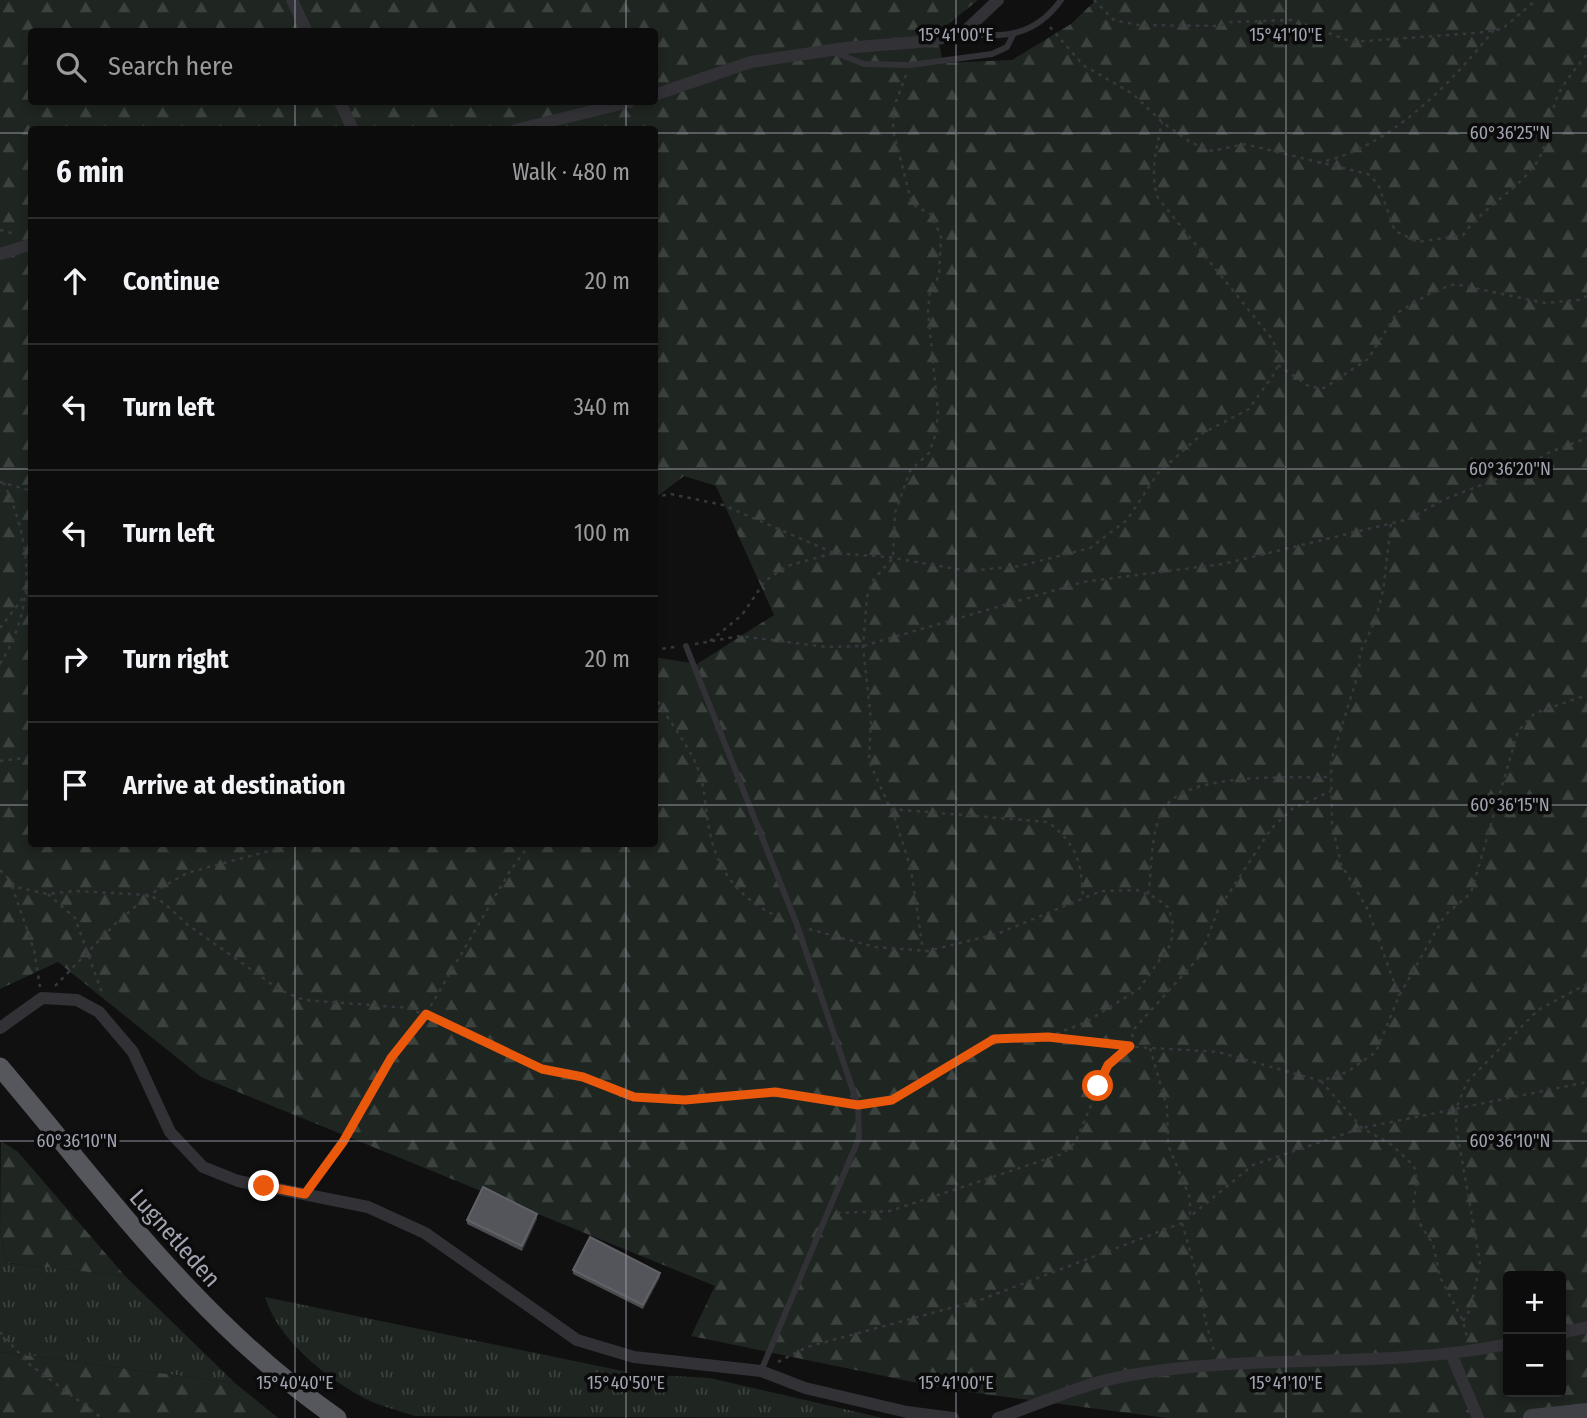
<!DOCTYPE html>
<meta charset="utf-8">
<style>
body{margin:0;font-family:"Fira Sans Condensed",sans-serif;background:#1a1a1b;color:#f1f3f6}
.controls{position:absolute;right:21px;bottom:21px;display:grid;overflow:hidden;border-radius:7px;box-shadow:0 4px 10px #0003}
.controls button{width:63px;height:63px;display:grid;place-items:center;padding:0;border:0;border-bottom:2px solid #2c2c2e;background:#0c0c0d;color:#f1f3f6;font:35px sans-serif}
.stop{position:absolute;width:21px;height:21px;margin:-16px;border:5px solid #ea580c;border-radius:50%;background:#fff}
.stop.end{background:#ea580c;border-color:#fff;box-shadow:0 2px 7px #0008}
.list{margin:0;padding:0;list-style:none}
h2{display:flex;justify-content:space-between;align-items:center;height:91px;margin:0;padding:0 28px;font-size:30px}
h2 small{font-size:23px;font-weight:400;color:#9a9b9d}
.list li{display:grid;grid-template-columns:46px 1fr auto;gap:21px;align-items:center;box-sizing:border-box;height:126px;padding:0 28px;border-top:2px solid #2c2c2e}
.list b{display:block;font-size:26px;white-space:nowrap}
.list em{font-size:23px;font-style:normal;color:#9a9b9d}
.icon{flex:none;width:38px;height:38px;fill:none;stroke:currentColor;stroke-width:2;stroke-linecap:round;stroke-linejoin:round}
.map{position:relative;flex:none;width:1587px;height:1418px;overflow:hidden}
.search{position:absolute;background:#0c0c0d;box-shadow:0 4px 10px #0003;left:28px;top:28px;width:630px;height:77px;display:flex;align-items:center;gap:18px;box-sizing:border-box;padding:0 24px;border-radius:7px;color:#9a9b9d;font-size:26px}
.panel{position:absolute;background:#0c0c0d;box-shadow:0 4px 10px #0003;left:28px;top:126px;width:630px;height:721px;border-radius:7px}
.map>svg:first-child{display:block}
</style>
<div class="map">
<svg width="1587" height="1418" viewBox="0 0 1587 1418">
<defs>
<pattern id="grass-tufts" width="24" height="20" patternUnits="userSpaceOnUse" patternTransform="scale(1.75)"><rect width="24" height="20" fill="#1f2520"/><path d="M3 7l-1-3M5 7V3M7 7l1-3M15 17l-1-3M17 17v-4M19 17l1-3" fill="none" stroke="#3c423e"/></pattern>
<pattern id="forest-firs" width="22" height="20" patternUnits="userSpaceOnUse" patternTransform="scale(1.75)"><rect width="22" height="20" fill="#1f2520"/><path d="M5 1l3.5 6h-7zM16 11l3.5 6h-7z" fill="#3c423e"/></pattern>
</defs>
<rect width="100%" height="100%" fill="#101011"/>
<g fill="url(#grass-tufts)">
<polygon points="0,1229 7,1263 125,1276 235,1383 0,1352"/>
<path d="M 265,1297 L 637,1374 L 710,1378 L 883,1418 L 415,1416 C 400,1411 383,1407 368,1400 C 328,1380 278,1340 265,1297 Z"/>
</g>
<g fill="url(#forest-firs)" fill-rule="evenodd">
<path d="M 0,0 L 978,0 L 937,33 L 943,63 L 1012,60 L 1071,24 L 1096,0 L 1587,0 L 1587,1418 L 1167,1418 L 952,1390 L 691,1336 L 715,1286 L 201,1077 L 58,962 L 0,989 ZM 32,32 L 654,32 L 654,102 L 32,102 ZM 32,130 L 654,130 L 655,498 L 684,476 L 716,486 L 774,615 L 697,664 L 654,657 L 654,844 L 32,844 ZM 1508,1276 L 1561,1276 L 1561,1392 L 1508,1392 Z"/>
<polygon points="1,1141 18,1152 125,1276 7,1263 0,1229"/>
<polygon points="0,1352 235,1383 278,1418 0,1418"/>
</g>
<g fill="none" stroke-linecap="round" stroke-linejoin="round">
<g stroke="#37383d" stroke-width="2.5" stroke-dasharray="3.5 5" stroke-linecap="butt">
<polyline points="1094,0 1114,20 1138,25 1219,26 1231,22 1294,20 1352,42 1476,33 1502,29 1536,0"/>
<path d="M 1050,27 L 1083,65 L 1133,94 L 1162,122 L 1190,142 L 1212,151 L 1244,144 L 1368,174 L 1378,184 L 1395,231 L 1418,242 L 1463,235 C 1483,207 1517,191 1537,162 C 1548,145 1549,119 1556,100 C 1563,82 1576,69 1587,54"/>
<polyline points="906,75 894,107 893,130 912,204 932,215 941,237 939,276 930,291 928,311 938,412 936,433 929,453 910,471 895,513 893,558 873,580 867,597 863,646 871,720 869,761 895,819 911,869 923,950"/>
<path d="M 1318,163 C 1391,147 1448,86 1494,30"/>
<polyline points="0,230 15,234"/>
<polyline points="1278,365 1310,387 1324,388 1368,359 1397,313 1432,292 1455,284 1545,303 1578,300 1587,296"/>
<polyline points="0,482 32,491"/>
<path d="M 654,497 L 671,494 L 723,505 L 834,553 L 888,557 L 968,571 L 1020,566 L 1090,548 L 1127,520 L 1158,473 L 1203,433 L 1249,409 L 1276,371 L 1279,360 L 1273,340 L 1158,198 C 1149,173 1157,147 1162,122"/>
<polyline points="1391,524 1383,591 1375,621 1360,653 1359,671 1331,761 1332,824 1341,864 1368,910 1399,996"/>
<polyline points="0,628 32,586"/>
<polyline points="710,641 742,615 765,581 787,566 834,553"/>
<polyline points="695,644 740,636 827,647 863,646 1083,582 1223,564 1409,519 1445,499 1517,471 1550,452 1587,438"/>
<polyline points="654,650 675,647"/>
<path d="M 0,664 C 37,605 32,544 4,483"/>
<path d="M 654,694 C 667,720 688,743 698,769 C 706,789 705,812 710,833 C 719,875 743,902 783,919"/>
<polyline points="0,761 32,757"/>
<path d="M 891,809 L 1048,822 C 1077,845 1081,861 1083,897"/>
<polyline points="0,870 16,887 47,894 75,891 149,895 164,903 188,925 280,990 304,1000 409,1008 542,1069 583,1077 634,1097 685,1100 775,1092 849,1104"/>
<polyline points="12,886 34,950 40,987"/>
<polyline points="48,894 75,918 101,990 99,996"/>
<path d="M 1148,894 C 1153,867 1149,829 1166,806 C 1191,772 1292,778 1331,777"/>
<polyline points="809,929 875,947 927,951 997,934 1101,891 1137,890 1156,898 1169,908 1173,925 1171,944 1139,989 1086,1022 1048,1037 994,1039 892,1100 869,1104"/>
<polyline points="55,986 116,923 149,895 187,873 295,844"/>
<polyline points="1051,1037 1088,1044 1218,1052 1321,1081 1347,1072 1376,1052 1399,996 1445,915 1471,893 1518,731 1535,713 1587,695"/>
<polyline points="1150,1048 1167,1107 1168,1145 1190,1198 1190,1216"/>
<polyline points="1321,1081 1362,1128 1392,1145 1414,1166 1417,1182 1413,1205 1418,1221 1433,1244 1440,1277 1463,1321 1467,1337"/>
<polyline points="311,1181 343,1142 391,1058 426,1014 510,871 530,844"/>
<polyline points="837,1213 890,1211 1062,1154 1075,1143 1108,1065 1130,1046 1134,1029 1201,955 1218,910 1271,829 1292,809 1331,791"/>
<polyline points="1182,1223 1201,1289 1205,1319 1214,1351"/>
<polyline points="1463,1321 1471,1308 1480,1262 1456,1126 1456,1109 1467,1082 1538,1010 1587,984"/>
<polyline points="0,1332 29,1364 102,1418"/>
<polyline points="778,1362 807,1347 980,1300 1182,1223 1253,1165 1362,1128 1587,1082"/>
</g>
<g stroke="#313136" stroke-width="6">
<path d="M 965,33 C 1005,39 1036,35 1061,0"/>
<polyline points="833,52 864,64 910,65 992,54 1007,47 1014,33"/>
<polyline points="686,646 797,925 858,1105 859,1138 761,1371"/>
</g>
<g stroke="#313136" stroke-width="12">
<polyline points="292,0 307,32"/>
<polyline points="654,95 751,62 845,48 930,41 963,33 998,0"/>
<polyline points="340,102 353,130"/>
<polyline points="515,130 629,102"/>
<polyline points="0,254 32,244"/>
<polyline points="0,1028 42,998 77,1000 99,1012 133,1052 170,1132 203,1167 238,1181 368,1207 425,1233 577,1340 634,1357 761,1371 805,1388 907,1412 953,1418"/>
<polyline points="1561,1333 1587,1327"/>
<polyline points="1452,1356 1478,1418"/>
<path d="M 998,1418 C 1039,1404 1082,1384 1125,1376 C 1252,1352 1384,1370 1508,1344"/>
</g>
<polyline stroke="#3f4045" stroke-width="18" points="1532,1418 1587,1412"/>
<path stroke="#56565d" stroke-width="19" d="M 0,1067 C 106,1192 200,1324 337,1418"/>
</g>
<g fill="#4b4c50">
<polygon points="537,1219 522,1251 467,1224 467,1220"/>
<polygon points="573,1270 660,1277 643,1309 573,1274"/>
</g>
<g fill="#2f3033">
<polygon points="537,1214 537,1219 522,1251 522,1246"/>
<polygon points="660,1273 660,1277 643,1309 643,1305"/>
</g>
<g fill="#54555b" stroke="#606268" stroke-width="2">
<polygon points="483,1187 537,1214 522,1246 467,1220"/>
<polygon points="590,1237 660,1273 643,1305 573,1270"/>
</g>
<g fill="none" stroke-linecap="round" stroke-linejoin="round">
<polyline stroke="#ea580c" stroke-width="9" points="264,1186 305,1194 343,1142 391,1058 426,1014 542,1069 583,1077 634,1097 685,1100 775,1092 858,1105 892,1100 994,1039 1048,1037 1130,1046 1108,1065 1098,1086"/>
</g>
<path fill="none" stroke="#a2a5b1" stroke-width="2" stroke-opacity="0.45" d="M 295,0 L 295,32M 626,0 L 626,32M 956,0 L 956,1418M 1286,0 L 1286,1418M 295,102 L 295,130M 626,102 L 626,130M 0,133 L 32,133M 654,133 L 1587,133M 0,469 L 32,469M 654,469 L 1587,469M 0,805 L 32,805M 654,805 L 1587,805M 295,844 L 295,1418M 626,844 L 626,1418M 0,1141 L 1587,1141"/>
<g text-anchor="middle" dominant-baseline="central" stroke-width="7" stroke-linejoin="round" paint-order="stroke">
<g font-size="24" fill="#a2a5b1" stroke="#0b0b0c">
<text transform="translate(175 1238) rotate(48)">Lugnetleden</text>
</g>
</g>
<g font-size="18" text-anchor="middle" fill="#a2a5b1" stroke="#0b0b0c" stroke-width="7" stroke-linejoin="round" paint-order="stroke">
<text x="956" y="41">15°41'00"E</text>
<text x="1286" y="41">15°41'10"E</text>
<text x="1510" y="139">60°36'25"N</text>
<text x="1510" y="475">60°36'20"N</text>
<text x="1510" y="811">60°36'15"N</text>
<text x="77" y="1147">60°36'10"N</text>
<text x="1510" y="1147">60°36'10"N</text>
<text x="295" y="1389">15°40'40"E</text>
<text x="626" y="1389">15°40'50"E</text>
<text x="956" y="1389">15°41'00"E</text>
<text x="1286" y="1389">15°41'10"E</text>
</g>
</svg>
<div class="controls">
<button>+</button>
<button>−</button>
</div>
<div class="stop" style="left:1098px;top:1086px"></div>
<div class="stop end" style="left:264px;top:1186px"></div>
<div class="search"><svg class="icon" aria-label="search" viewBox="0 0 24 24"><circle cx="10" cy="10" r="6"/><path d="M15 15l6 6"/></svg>Search here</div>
<section class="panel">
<h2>6 min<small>Walk · 480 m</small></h2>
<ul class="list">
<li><svg class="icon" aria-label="ahead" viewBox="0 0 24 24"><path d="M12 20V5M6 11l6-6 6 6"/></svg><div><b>Continue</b></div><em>20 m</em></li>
<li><svg class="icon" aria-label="left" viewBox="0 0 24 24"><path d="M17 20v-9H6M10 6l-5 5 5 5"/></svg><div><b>Turn left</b></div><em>340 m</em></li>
<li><svg class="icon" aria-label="left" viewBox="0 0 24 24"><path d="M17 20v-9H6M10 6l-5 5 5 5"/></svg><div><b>Turn left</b></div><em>100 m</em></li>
<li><svg class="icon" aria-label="right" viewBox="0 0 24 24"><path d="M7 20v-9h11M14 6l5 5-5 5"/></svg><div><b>Turn right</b></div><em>20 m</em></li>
<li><svg class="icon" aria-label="arrive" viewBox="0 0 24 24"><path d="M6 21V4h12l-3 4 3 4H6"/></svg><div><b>Arrive at destination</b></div></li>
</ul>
</section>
</div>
